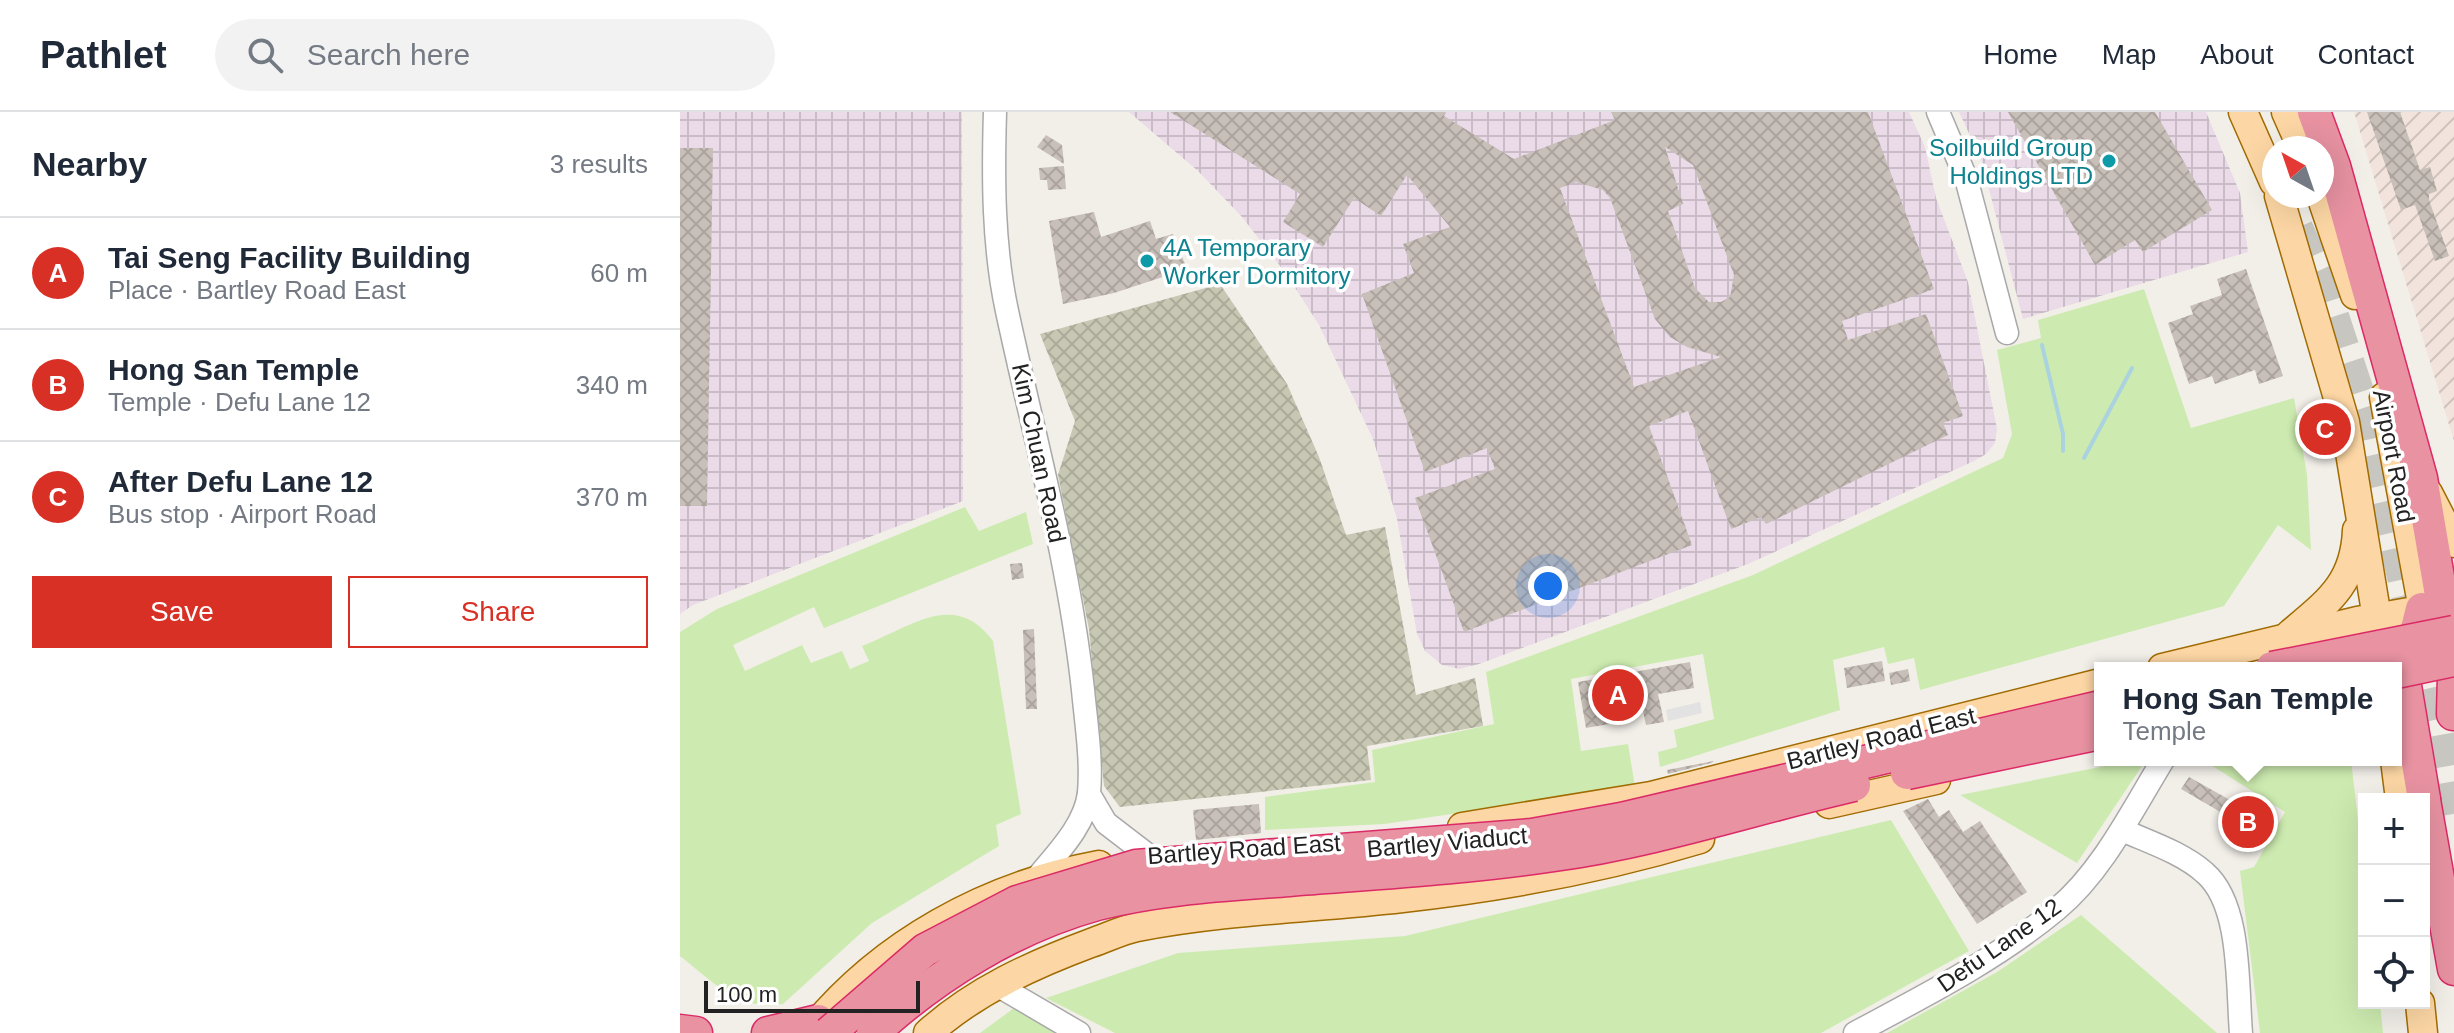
<!DOCTYPE html>
<meta charset="utf-8">
<style>
body{margin:0;font-family:Helvetica,sans-serif;background:#f2f2f3;color:#1f2937}
.controls{position:absolute;right:24px;bottom:24px;display:grid;overflow:hidden;border-radius:0px;box-shadow:0 8px 32px #0002}
.controls button{width:72px;height:72px;display:grid;place-items:center;padding:0;border:0;border-bottom:2px solid #e0e1e3;background:#fff;color:#1f2937;font:40px sans-serif}
.compass{position:absolute;left:1582px;top:24px;width:72px;height:72px;border-radius:50%;background:#fff;box-shadow:0 8px 32px #0002;rotate:320deg}
.scale{position:absolute;left:24px;bottom:20px;width:216px;box-sizing:border-box;padding-left:8px;border:4px solid #222;border-top:0;font-size:22px;line-height:28px;white-space:nowrap;color:#222;-webkit-text-stroke:6px #fff;paint-order:stroke}
.you{position:absolute;left:868px;top:474px;width:28px;height:28px;margin:-20px;border:6px solid #fff;border-radius:50%;background:#1a73e8;box-shadow:0 0 0 12px #1a73e833}
.badge{display:grid;place-items:center;width:52px;height:52px;border-radius:50%;background:#d93025;color:#fff;font-size:26px;font-weight:700}
.pin{position:absolute;translate:-50% -50%;border:4px solid #fff;box-shadow:0 2px 8px #0006}
.popup{position:absolute;left:1414px;top:550px;width:308px;height:104px;box-sizing:border-box;display:grid;place-content:center;border-radius:0px;background:#fff;filter:drop-shadow(0 2px 6px #0005);font-size:26px;white-space:nowrap;color:#747a83}
.popup b{font-size:30px;color:#1f2937}
.popup::after{content:'';position:absolute;left:50%;top:100%;margin-left:-16px;border:16px solid transparent;border-top-color:#fff}
.list{margin:0;padding:0;list-style:none}
h2{display:flex;justify-content:space-between;align-items:center;height:104px;margin:0;padding:0 32px;font-size:34px}
h2 small{font-size:26px;font-weight:400;color:#747a83}
.list li{display:grid;grid-template-columns:52px 1fr auto;gap:24px;align-items:center;box-sizing:border-box;height:112px;padding:0 32px;border-top:2px solid #e0e1e3}
.list b{display:block;font-size:30px;white-space:nowrap}
.list p{margin:0;font-size:26px;white-space:nowrap;color:#747a83}
.list em{font-size:26px;font-style:normal;color:#747a83}
.actions{display:flex;gap:16px;padding:24px 32px}
.actions a{flex:1;padding:18px 0;border:2px solid #d93025;border-radius:0px;text-align:center;font-size:28px;color:#d93025}
.actions .main{background:#d93025;color:#fff}
.icon{flex:none;width:44px;height:44px;fill:none;stroke:currentColor;stroke-width:2;stroke-linecap:round;stroke-linejoin:round}
.map{position:relative;flex:none;width:1774px;height:921px;overflow:hidden}
header{display:flex;align-items:center;gap:48px;box-sizing:border-box;height:112px;padding:0 40px;background:#fff;border-bottom:2px solid #e0e1e3}
header strong{font-size:38px}
nav{display:flex;gap:44px;margin-inline-start:auto;font-size:28px}
.search{width:560px;height:72px;background:#f2f2f3;display:flex;align-items:center;gap:20px;box-sizing:border-box;padding:0 28px;border-radius:44px;color:#747a83;font-size:30px}
main{display:flex}
aside{flex:1;background:#fff}
.map>svg:first-child{display:block}
</style>
<header>
<strong>Pathlet</strong>
<div class="search"><svg class="icon" aria-label="search" viewBox="0 0 24 24"><circle cx="10" cy="10" r="6"/><path d="M15 15l6 6"/></svg>Search here</div>
<nav><a>Home</a><a>Map</a><a>About</a><a>Contact</a></nav>
</header>
<main>
<aside>
<h2>Nearby<small>3 results</small></h2>
<ul class="list">
<li><span class="badge">A</span><div><b>Tai Seng Facility Building</b><p>Place · Bartley Road East</p></div><em>60 m</em></li>
<li><span class="badge">B</span><div><b>Hong San Temple</b><p>Temple · Defu Lane 12</p></div><em>340 m</em></li>
<li><span class="badge">C</span><div><b>After Defu Lane 12</b><p>Bus stop · Airport Road</p></div><em>370 m</em></li>
</ul>
<div class="actions"><a class="main">Save</a><a>Share</a></div>
</aside>
<div class="map">
<svg width="1774" height="921" viewBox="0 0 1774 921">
<defs>
<pattern id="industrial-grid" width="8" height="8" patternUnits="userSpaceOnUse" patternTransform="scale(2)"><rect width="8" height="8" fill="#ebdbe8"/><path d="M0 4h8M4 0v8" fill="none" stroke="#c9bcc7"/></pattern>
<pattern id="military-furrows" width="10" height="10" patternUnits="userSpaceOnUse" patternTransform="scale(2)"><rect width="10" height="10" fill="#f3e3dd"/><path d="M-1 1l2-2M0 10L10 0M9 11l2-2" fill="none" stroke="#d0c2bd"/></pattern>
<pattern id="construction-cross-hatch" width="8" height="8" patternUnits="userSpaceOnUse" patternTransform="scale(2)"><rect width="8" height="8" fill="#c7c7b4"/><path d="M0 0l8 8M0 8l8-8" fill="none" stroke="#abab9a"/></pattern>
<pattern id="building-cross-hatch" width="8" height="8" patternUnits="userSpaceOnUse" patternTransform="scale(2)"><rect width="8" height="8" fill="#c7bfb8"/><path d="M0 0l8 8M0 8l8-8" fill="none" stroke="#aba49e"/></pattern>
</defs>
<rect width="100%" height="100%" fill="#f2efe9"/>
<g fill="url(#industrial-grid)">
<polygon points="0,0 282,0 283,389 13,493 0,502"/>
<polygon points="449,0 1229,0 1245,35 1256,86 1288,170 1317,317 1315,331 1306,342 1294,349 1068,452 799,552 779,557 762,553 745,539 737,522 717,407 693,327 639,213 607,163 562,105 518,59"/>
<polygon points="1279,0 1526,0 1560,81 1568,140 1343,207 1301,47"/>
</g>
<polygon fill="url(#military-furrows)" points="1674,0 1774,0 1774,329"/>
<polygon fill="url(#construction-cross-hatch)" points="540,172 607,272 639,345 666,423 705,415 736,583 795,566 803,614 687,634 691,668 440,695 424,674 409,517 378,363 395,309 360,222"/>
<g fill="#cdebb0">
<polygon points="1464,177 1511,316 1614,286 1627,363 1631,438 1598,413 1544,494 1240,578 1234,546 1208,552 1204,535 1153,548 1160,598 980,655 978,640 997,635 994,618 1034,607 1023,542 891,567 901,639 948,632 955,675 704,712 585,718 585,685 695,670 692,638 814,612 806,560 1073,463 1323,346 1332,322 1317,238 1361,226 1358,208"/>
<path d="M 285,395 L 299,419 L 346,400 L 353,432 L 144,516 L 134,495 L 53,533 L 65,559 L 122,533 L 131,551 L 162,539 L 170,557 L 189,549 L 182,534 C 231,515 275,477 313,529 L 341,702 L 316,713 L 319,734 L 192,811 L 103,892 C 60,900 32,869 0,844 L 0,520 L 37,497 Z"/>
<polygon points="1455,648 1466,648 1397,751 1280,683"/>
<polygon points="1523,648 1671,648 1684,758 1684,891 1700,891 1703,921 1580,921 1560,759 1574,755 1605,700"/>
<polygon points="1211,708 1289,839 1141,921 435,921 366,886 498,841 725,824"/>
<polygon points="1401,803 1537,921 1207,921 1317,860"/>
<polygon points="334,896 376,921 300,921"/>
</g>
<polygon fill="#e2e2e2" points="1020,590 1022,601 988,609 986,598"/>
<g fill="none" stroke-linecap="round" stroke-linejoin="round">
<g stroke="#aad3df" stroke-width="4">
<polyline points="1362,233 1383,322 1383,339"/>
<polyline points="1404,346 1452,256"/>
</g>
</g>
<g fill="url(#building-cross-hatch)" fill-rule="evenodd">
<path d="M 490,0 L 766,0 L 764,4 L 834,47 L 935,8 L 931,0 L 1188,0 L 1254,177 L 1162,209 L 1168,228 L 1246,202 L 1283,304 L 1263,311 L 1268,323 L 1086,412 L 1081,405 L 1051,417 L 1008,299 L 969,314 L 1012,433 L 784,520 L 735,386 L 815,357 L 807,336 L 745,360 L 682,182 L 734,161 L 723,132 L 770,115 L 727,63 L 701,104 L 674,86 L 643,135 L 603,110 L 620,82 ZM 985,35 L 1013,53 L 1054,163 L 1050,185 L 1041,190 L 1029,190 L 1015,176 L 988,99 L 1003,92 ZM 896,70 L 923,78 L 930,86 L 975,207 L 990,225 L 1007,235 L 1041,245 L 954,275 L 880,76 Z"/>
<polygon points="1328,0 1475,0 1532,98 1463,140 1455,128 1415,153"/>
<polygon points="1687,0 1720,0 1740,58 1750,55 1757,79 1749,82 1749,88 1769,144 1755,149 1735,93 1721,98"/>
<polygon points="366,23 382,33 384,52 357,35"/>
<polygon points="0,36 33,36 27,394 0,394"/>
<polygon points="384,54 386,77 368,78 367,68 360,68 359,56"/>
<polygon points="414,100 421,125 470,109 476,127 493,122 507,157 434,181 383,192 369,109"/>
<polygon points="1566,157 1603,264 1579,272 1575,258 1535,272 1532,264 1509,272 1488,211 1513,202 1510,194 1542,183 1537,167"/>
<polygon points="342,451 344,466 332,468 330,452"/>
<polygon points="354,517 357,597 346,597 343,518"/>
<polygon points="1202,549 1205,569 1167,576 1164,556"/>
<polygon points="1010,550 1014,576 978,582 984,610 966,613 960,585 937,590 940,610 906,616 898,570"/>
<polygon points="1228,557 1230,569 1211,573 1209,561"/>
<polygon points="1034,649 1031,651 988,662 987,658"/>
<polygon points="1509,665 1591,711 1583,725 1576,721 1569,733 1542,716 1549,705 1501,677"/>
<polygon points="1248,687 1259,705 1269,698 1283,720 1300,709 1347,780 1297,812 1223,699"/>
<polygon points="579,692 581,721 516,728 513,698"/>
</g>
<g fill="none" stroke-linecap="round" stroke-linejoin="round">
<polyline stroke="#c8c6c1" stroke-width="32" stroke-dasharray="32 16" stroke-linecap="butt" points="1617,116 1642,171 1688,310 1758,620 1774,711"/>
<g stroke="#a9a9a9" stroke-width="25">
<g id="minor">
<path d="M 315,0 C 313,66 313,134 327,199 C 354,325 389,449 403,578 C 406,610 412,648 409,681 C 405,714 376,742 356,767"/>
<polyline points="1258,0 1286,66 1327,221"/>
<polyline points="409,682 426,711 469,744"/>
<path d="M 1442,718 C 1469,730 1503,741 1525,761 C 1562,793 1557,875 1561,921"/>
<polyline points="317,873 399,921"/>
<path d="M 1175,921 C 1244,884 1316,848 1377,797 C 1422,760 1453,697 1483,648"/>
</g>
</g>
<g stroke="#a06b00" stroke-width="31">
<g id="major">
<polyline points="1563,0 1594,70"/>
<polyline points="1606,0 1622,36"/>
<polyline points="1599,84 1665,310 1705,555"/>
<polyline points="1641,84 1675,183"/>
<polyline points="1704,285 1747,519"/>
<polyline points="1748,381 1774,431"/>
<path d="M 1610,522 C 1648,490 1675,471 1677,418"/>
<polyline points="1482,556 1677,509 1758,495"/>
<polyline points="1715,648 1720,687"/>
<polyline points="1149,692 1256,668"/>
<polyline points="782,715 971,684 1420,571"/>
<polyline points="1740,891 1743,921"/>
<path d="M 129,921 C 201,831 307,774 419,753"/>
<path d="M 248,921 C 295,879 352,853 411,831 C 426,826 442,818 457,815 C 545,798 634,796 722,786 C 822,775 924,756 1020,727"/>
</g>
</g>
<g stroke="#dc2a67" stroke-width="35">
<g id="highway">
<polyline points="1634,0 1654,54 1741,366 1772,547"/>
<polyline points="1742,497 1724,568 1744,687"/>
<polyline points="1773,602 1774,563"/>
<polyline points="1744,688 1774,857"/>
<polyline points="0,919 16,921"/>
<polyline points="88,921 138,909"/>
</g>
</g>
<use href="#minor" stroke="#fff" stroke-width="22"/>
<use href="#major" stroke="#fcd6a4" stroke-width="28"/>
<use href="#highway" stroke="#e892a2" stroke-width="32"/>
<g stroke="#dc2a67" stroke-width="35" stroke-linecap="butt">
<g id="highway-bridge">
<polyline points="1592,556 1774,520"/>
<polyline points="1716,560 1774,548"/>
<polyline points="1227,661 1420,621"/>
<polyline points="149,921 245,838 337,790 456,754 852,723 941,707 1420,595"/>
<path d="M 193,921 C 256,863 334,815 417,792 C 480,776 544,773 609,768 C 697,761 786,756 874,743 C 976,729 1074,696 1174,673"/>
</g>
</g>
<use href="#highway-bridge" stroke="#e892a2" stroke-width="32"/>
</g>
<g fill="#0f9aa8" stroke="#fff" stroke-width="3">
<circle cx="1429" cy="49" r="8"/>
<circle cx="467" cy="149" r="8"/>
</g>
<g text-anchor="middle" dominant-baseline="central" stroke-width="7" stroke-linejoin="round" paint-order="stroke">
<g font-size="24" fill="#0d838f" stroke="#fff" text-anchor="end">
<text x="1413" y="35">Soilbuild Group<tspan x="1413" dy="28">Holdings LTD</tspan></text>
<text x="483" y="135" text-anchor="start">4A Temporary<tspan x="483" dy="28">Worker Dormitory</tspan></text>
</g>
<g font-size="24" fill="#222" stroke="#fff">
<text transform="translate(359 341) rotate(78)">Kim Chuan Road</text>
<text transform="translate(1714 344) rotate(79)">Airport Road</text>
<text transform="translate(1201 626) rotate(-14)">Bartley Road East</text>
<text transform="translate(767 730) rotate(-5)">Bartley Viaduct</text>
<text transform="translate(564 737) rotate(-4)">Bartley Road East</text>
<text transform="translate(1319 833) rotate(-35)">Defu Lane 12</text>
</g>
</g>
</svg>
<div class="controls">
<button>+</button>
<button>−</button>
<button><svg class="icon" aria-label="locate" viewBox="0 0 24 24"><circle cx="12" cy="12" r="6"/><path d="M12 2v4M12 18v4M2 12h4M18 12h4"/></svg></button>
</div>
<svg class="compass" viewBox="-18 -18 36 36"><path d="M0-13l5 13h-10z" fill="#e53935"/><path d="M0 13l5-13h-10z" fill="#747a83"/></svg>
<div class="scale">100 m</div>
<div class="you"></div>
<div class="pin badge" style="left:938px;top:583px">A</div>
<div class="pin badge" style="left:1568px;top:710px">B</div>
<div class="popup"><b>Hong San Temple</b>Temple</div>
<div class="pin badge" style="left:1645px;top:317px">C</div>
</div>
</main>
